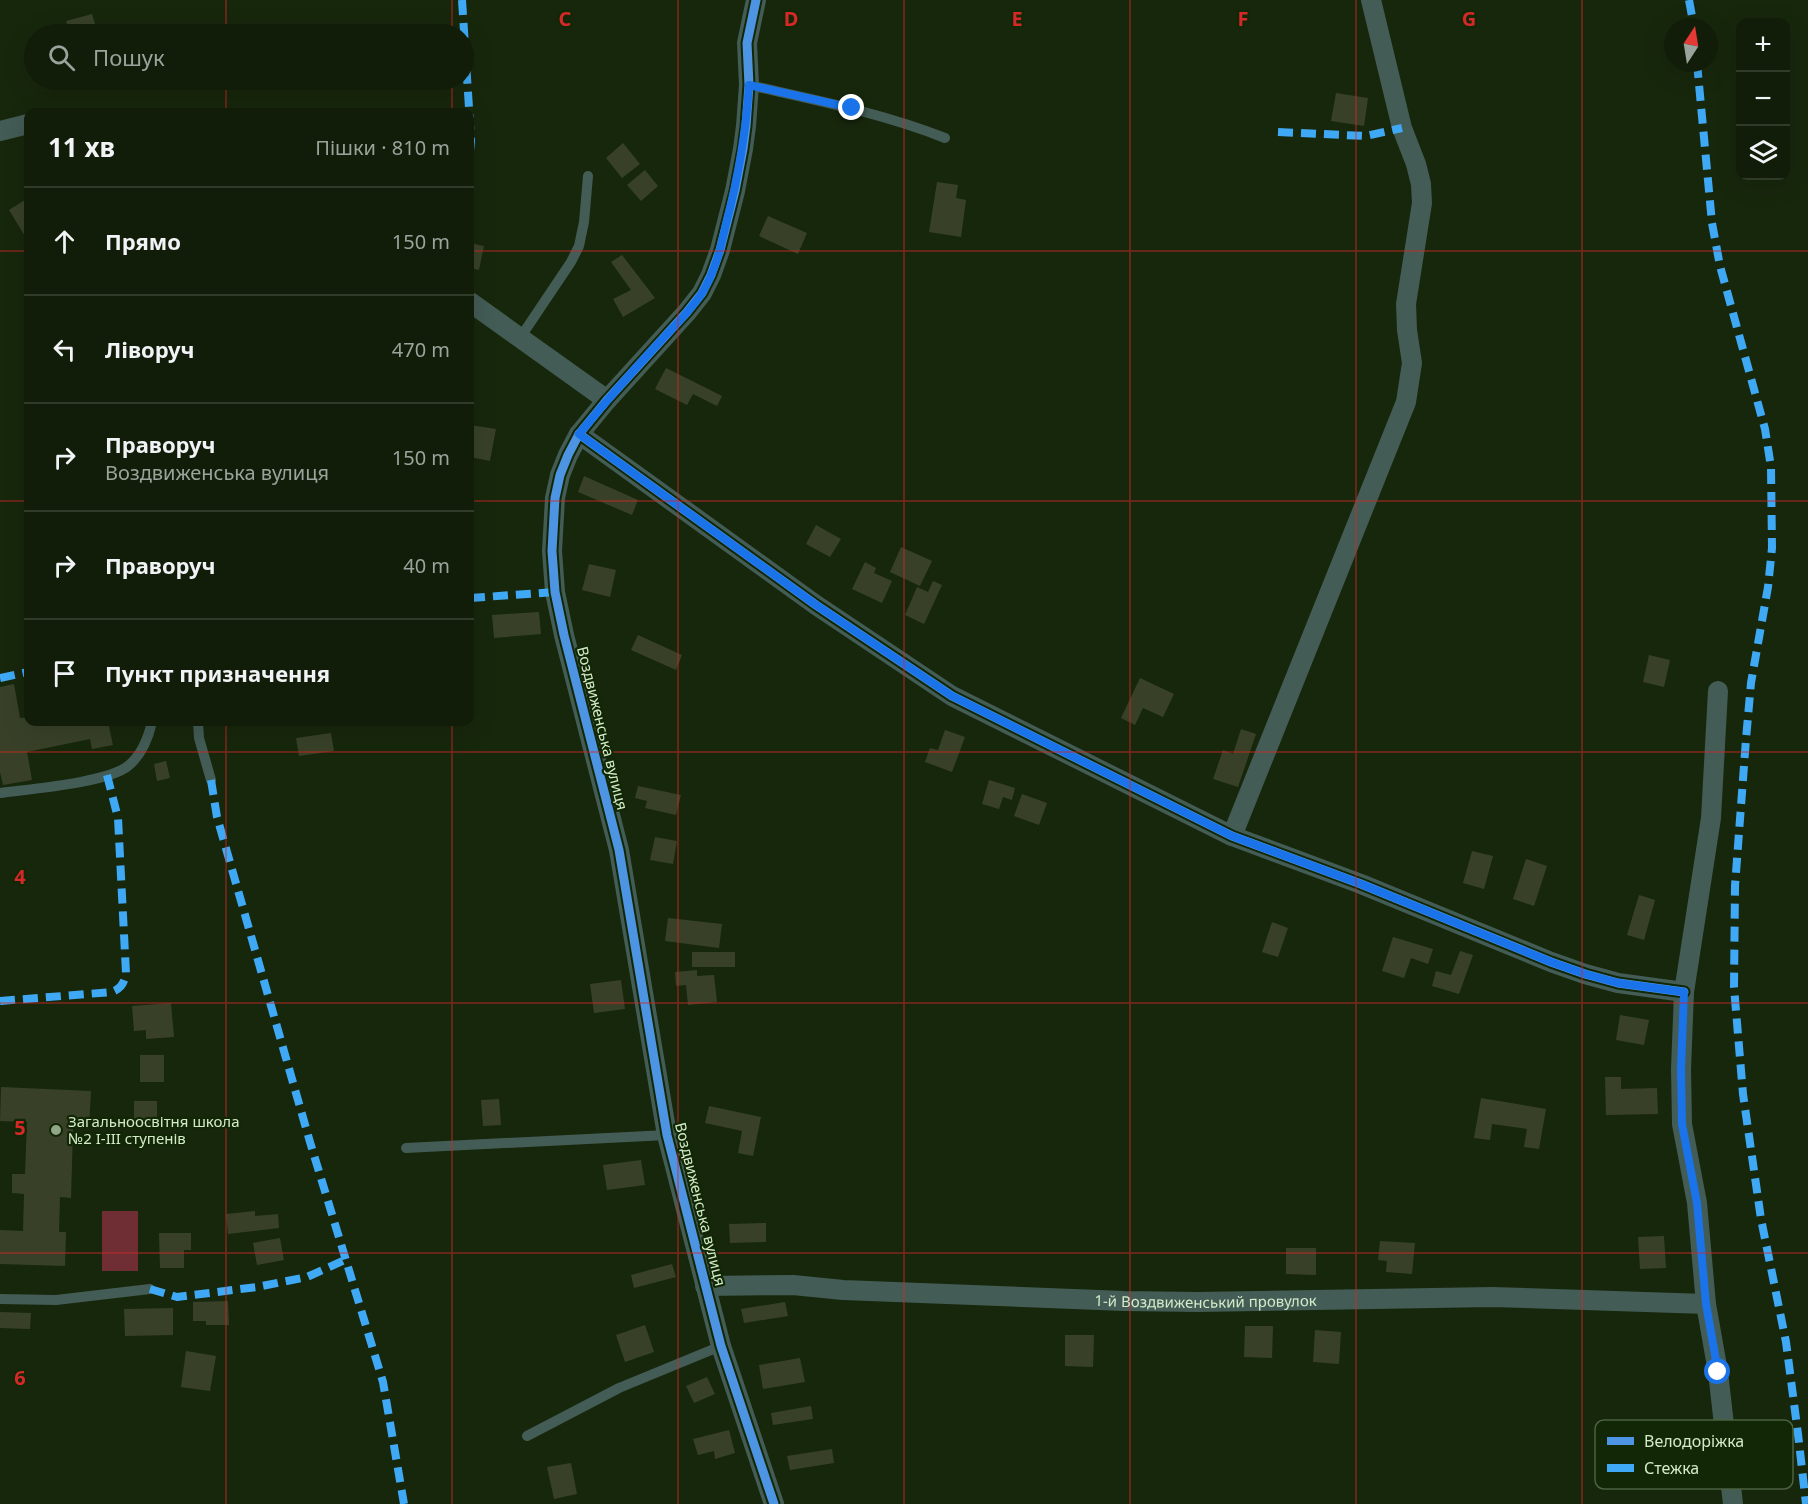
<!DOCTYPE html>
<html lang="uk">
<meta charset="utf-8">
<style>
body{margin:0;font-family:"Noto Sans",sans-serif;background:#1e2a17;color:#f1f3f6}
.controls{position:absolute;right:18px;top:18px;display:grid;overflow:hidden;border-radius:12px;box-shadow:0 6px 24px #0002}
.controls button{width:54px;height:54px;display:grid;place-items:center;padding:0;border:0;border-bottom:2px solid #303b2a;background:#111d09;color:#f1f3f6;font:30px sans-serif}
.compass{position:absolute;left:1664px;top:18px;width:54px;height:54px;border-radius:50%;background:#111d09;box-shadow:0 6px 24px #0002;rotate:12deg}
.stop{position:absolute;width:18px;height:18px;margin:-14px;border:4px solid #1a73e8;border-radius:50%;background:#fff}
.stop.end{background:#1a73e8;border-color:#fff;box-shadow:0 2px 6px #0008}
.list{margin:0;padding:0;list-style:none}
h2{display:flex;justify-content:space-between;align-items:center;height:78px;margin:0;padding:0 24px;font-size:26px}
h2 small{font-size:20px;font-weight:400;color:#9ca29c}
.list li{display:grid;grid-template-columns:39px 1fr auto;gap:18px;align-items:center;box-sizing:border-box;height:108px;padding:0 24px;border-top:2px solid #303b2a}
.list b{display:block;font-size:22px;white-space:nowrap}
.list p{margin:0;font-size:20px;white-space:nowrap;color:#9ca29c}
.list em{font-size:20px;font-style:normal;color:#9ca29c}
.icon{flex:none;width:33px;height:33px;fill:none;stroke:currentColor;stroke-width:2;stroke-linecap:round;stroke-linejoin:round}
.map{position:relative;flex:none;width:1808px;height:1504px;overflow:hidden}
.search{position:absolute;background:#111d09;box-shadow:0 6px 24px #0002;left:24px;top:24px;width:450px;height:66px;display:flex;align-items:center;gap:15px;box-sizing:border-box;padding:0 21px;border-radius:33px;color:#9ca29c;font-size:22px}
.panel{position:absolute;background:#111d09;box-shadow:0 6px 24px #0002;left:24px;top:108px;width:450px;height:618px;border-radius:12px}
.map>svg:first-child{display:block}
</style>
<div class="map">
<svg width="1808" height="1504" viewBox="0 0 1808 1504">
<rect width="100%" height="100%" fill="#17270c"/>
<rect fill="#6f2e33" x="102" y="1211" width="36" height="60"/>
<g fill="#384128">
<polygon points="92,14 98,34 70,34 66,21"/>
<polygon points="1336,93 1368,98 1364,126 1331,121"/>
<polygon points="623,143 640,164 622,178 606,158"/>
<polygon points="645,170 658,186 641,201 627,185"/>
<polygon points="937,182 958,185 956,198 966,200 961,237 929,232"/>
<polygon points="28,198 28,241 9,210"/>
<polygon points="768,216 807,233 798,254 759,236"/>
<polygon points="470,243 484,246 479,270 470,268"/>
<polygon points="622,255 655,298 623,317 613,299 631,290 611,262"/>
<polygon points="666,368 722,396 717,406 693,394 687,405 655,389"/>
<polygon points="470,425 496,429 490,461 470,457"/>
<polygon points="584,476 638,500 632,515 578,492"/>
<polygon points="816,525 841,539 830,557 806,544"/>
<polygon points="901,547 932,561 920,586 890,572"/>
<polygon points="865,562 876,568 874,573 892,581 882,603 852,589"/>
<polygon points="589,564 616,570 610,597 582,590"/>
<polygon points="933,581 942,585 924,624 905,615 917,587 928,592"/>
<polygon points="539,612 541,634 494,638 492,615"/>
<polygon points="638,635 682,655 676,670 631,650"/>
<polygon points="1649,655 1670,660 1664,687 1643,682"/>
<polygon points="1140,678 1174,694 1163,717 1143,708 1135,725 1121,718"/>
<polygon points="14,684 20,718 28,717 28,722 108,722 113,745 92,749 90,739 27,752 32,780 3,785 0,772 0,687"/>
<polygon points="1241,729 1256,734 1238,787 1213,779 1223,750 1233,754"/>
<polygon points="945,730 965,737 952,772 925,762 930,748 938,750"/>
<polygon points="331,733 334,751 299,756 296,738"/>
<polygon points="166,761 170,778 157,781 154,764"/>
<polygon points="989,780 1015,788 1012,800 1003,797 999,809 982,804"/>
<polygon points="638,786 681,795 676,815 645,808 647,801 635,798"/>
<polygon points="1022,794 1047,803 1039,825 1014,816"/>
<polygon points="655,837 677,841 673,864 650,860"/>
<polygon points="1472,851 1493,856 1484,889 1463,883"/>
<polygon points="1526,859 1547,866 1534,906 1513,899"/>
<polygon points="1639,895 1655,900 1644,940 1627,935"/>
<polygon points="668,918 722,924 719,948 665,941"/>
<polygon points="1272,922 1288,928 1278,957 1262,952"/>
<polygon points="1393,937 1433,949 1428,964 1411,958 1404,978 1382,971"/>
<polygon points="1460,951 1473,955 1459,994 1432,986 1436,971 1451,975"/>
<rect x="692" y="952" width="43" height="15"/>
<polygon points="697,970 697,976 714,975 717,1002 688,1005 686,985 676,986 675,972"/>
<polygon points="621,980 625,1009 594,1013 590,984"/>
<polygon points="171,1003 174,1037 146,1039 146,1030 134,1031 132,1006"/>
<polygon points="1620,1015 1649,1020 1644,1045 1616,1040"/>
<rect x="140" y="1055" width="24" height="27"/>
<polygon points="1605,1077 1621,1077 1621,1089 1657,1088 1658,1114 1606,1115"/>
<polygon points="1,1087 91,1091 89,1128 73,1128 71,1198 60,1197 59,1232 66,1232 65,1266 0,1264 0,1230 23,1231 24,1194 12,1193 12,1174 25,1174 27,1122 0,1121"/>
<polygon points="1481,1098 1546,1109 1539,1149 1524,1147 1527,1129 1492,1124 1490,1140 1474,1138"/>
<polygon points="499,1099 501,1125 483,1126 481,1100"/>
<rect x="134" y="1101" width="23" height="23"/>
<polygon points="709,1106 761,1117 753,1156 738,1153 742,1131 705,1123"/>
<polygon points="641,1160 645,1185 607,1190 603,1165"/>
<polygon points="255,1211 255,1216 278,1214 279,1228 228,1234 226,1214"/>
<polygon points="766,1223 766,1242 730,1243 729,1224"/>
<polygon points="159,1233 191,1233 191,1250 184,1250 184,1268 160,1268"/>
<polygon points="1664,1236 1666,1268 1640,1269 1638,1237"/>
<polygon points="280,1238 284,1260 257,1265 253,1243"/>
<polygon points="1380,1241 1415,1243 1412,1274 1386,1272 1387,1261 1378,1260"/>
<polygon points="1286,1248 1316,1248 1316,1275 1286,1274"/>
<polygon points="672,1264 676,1277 634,1288 631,1275"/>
<polygon points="228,1301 229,1325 206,1325 206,1321 193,1321 193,1302"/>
<polygon points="785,1302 788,1316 744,1323 741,1309"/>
<polygon points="173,1308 173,1335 125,1336 124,1309"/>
<polygon points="0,1312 31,1313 30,1329 0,1328"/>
<polygon points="645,1325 654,1352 625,1362 616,1335"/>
<polygon points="1245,1326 1273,1326 1272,1358 1244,1357"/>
<polygon points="1315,1330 1341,1332 1339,1364 1313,1362"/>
<polygon points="1065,1335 1094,1335 1093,1367 1065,1366"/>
<polygon points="186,1351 216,1356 210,1391 181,1387"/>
<polygon points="800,1358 805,1382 763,1389 759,1365"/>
<polygon points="707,1377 715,1394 694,1403 686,1386"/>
<polygon points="811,1406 813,1419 773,1425 771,1413"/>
<polygon points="729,1430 735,1453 715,1459 714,1451 698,1455 693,1439"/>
<polygon points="832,1449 834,1463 790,1470 787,1456"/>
<polygon points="571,1463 577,1494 554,1499 547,1467"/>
</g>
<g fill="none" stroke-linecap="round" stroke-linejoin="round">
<g stroke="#435c55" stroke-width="10">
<path d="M 749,85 C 815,100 882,113 945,138"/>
<polyline points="520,338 571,262 579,246 584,222 588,176"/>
<polyline points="198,722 199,738 211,780"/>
<path d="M 0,793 C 29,789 107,783 128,766 C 142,755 148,739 152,722"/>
<polyline points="406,1148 667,1135"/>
<polyline points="0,1299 56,1300 150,1289"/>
<polyline points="527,1436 619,1388 721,1346"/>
</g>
<g stroke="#435c55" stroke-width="20">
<polyline points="756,0 747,43 749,85 746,126 743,149 735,191 720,250 711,275 702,293 687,312 607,400 579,434 568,455 560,475 555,498 552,551 555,592 564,635 619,850 667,1135 721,1346 774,1504"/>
<polyline points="0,131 28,124"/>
<polyline points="470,302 607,400"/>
<polyline points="579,434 816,605 952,696 1232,836 1361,884 1551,962 1585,974 1618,983 1684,992"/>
<polyline points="1718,691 1711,818 1684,992 1681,1069 1682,1124 1697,1203 1706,1304 1718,1372 1733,1504"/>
<polyline points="1232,836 1406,402 1412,363 1407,330 1406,304 1422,203 1421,184 1416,164 1402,128 1371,0"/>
<path id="s1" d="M 705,1286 L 793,1285 L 843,1290 L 1124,1301 L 1198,1302 L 1492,1297 L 1706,1304"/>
</g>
<g stroke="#3fa9f5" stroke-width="8" stroke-dasharray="15 8" stroke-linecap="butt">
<polyline points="462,0 469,108 471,141 470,151"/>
<polyline points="1689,0 1694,27"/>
<polyline points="1697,63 1712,223 1720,266 1765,429 1771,467 1772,548 1768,587 1751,683 1746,739 1735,886 1734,987 1743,1094 1761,1219 1786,1342 1798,1434 1806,1504"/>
<polyline points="1278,132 1366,136 1402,128"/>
<polyline points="470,598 555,592"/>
<polyline points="0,678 28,672"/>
<polyline points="211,780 217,817 310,1142 383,1382 404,1504"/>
<path d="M 0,1001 L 112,992 C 122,988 124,983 126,973 L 118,818 L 107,775"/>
<polyline points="150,1289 177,1297 257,1287 307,1277 347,1259"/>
</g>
<g stroke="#122705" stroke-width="13">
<g id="cycleway">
<polyline points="756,0 747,43 749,85 746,126 743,149 735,191 720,250 711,275 702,293 687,312 607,400 579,434 568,455 560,475 555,498 552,551 555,592 564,635 619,850 667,1135 721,1346 774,1504"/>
<polyline points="579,434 816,605 952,696 1232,836 1361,884 1551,962 1585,974 1618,983 1684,992"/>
</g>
</g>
<use href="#cycleway" stroke="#4d94e3" stroke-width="9"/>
</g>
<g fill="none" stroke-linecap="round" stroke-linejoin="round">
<path stroke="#1a73e8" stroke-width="8" d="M 852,108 L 749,85 C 746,132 738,178 726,224 C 721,247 715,272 702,293 C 689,313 670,330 654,348 C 628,376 603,405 579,434 L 816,605 L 952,696 L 1232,836 L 1361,884 L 1551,962 L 1585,974 L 1618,983 L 1684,992 L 1681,1069 L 1682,1124 L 1697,1203 L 1706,1304 L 1718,1372"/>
</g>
<path fill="none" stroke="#d62828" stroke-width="1.5" stroke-opacity="0.55" d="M 226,0 L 226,34M 452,0 L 452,34M 678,0 L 678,1504M 904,0 L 904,1504M 1130,0 L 1130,1504M 1356,0 L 1356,1504M 1582,0 L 1582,1504M 226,80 L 226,112M 452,80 L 452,112M 0,251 L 28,251M 470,251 L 1808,251M 0,501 L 28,501M 470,501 L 1808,501M 226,722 L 226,1504M 452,722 L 452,1504M 0,752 L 1808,752M 0,1003 L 1808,1003M 0,1253 L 1808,1253"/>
<circle fill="#91a686" stroke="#122705" stroke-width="2" cx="56" cy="1130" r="6"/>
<g text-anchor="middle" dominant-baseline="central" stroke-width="4.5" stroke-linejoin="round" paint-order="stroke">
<g font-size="15" fill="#d3ebc8" stroke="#122705">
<text transform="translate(603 728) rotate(76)">Воздвиженська вулиця</text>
<text transform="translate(701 1204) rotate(76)">Воздвиженська вулиця</text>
<text stroke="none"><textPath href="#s1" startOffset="501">1-й Воздвиженський провулок</textPath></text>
</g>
<g font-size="15" fill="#d3ebc8" stroke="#122705" text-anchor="start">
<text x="68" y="1121">Загальноосвітня школа<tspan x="68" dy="17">№2 I-III ступенів</tspan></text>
</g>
</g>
<rect x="1595" y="1420" width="198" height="69" rx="9" fill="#122705" stroke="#4c6240" stroke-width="1.5"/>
<rect x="1607" y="1437" width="27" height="8" fill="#4d94e3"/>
<rect x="1607" y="1464" width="27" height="8" fill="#3fa9f5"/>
<g font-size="16" fill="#d3ebc8">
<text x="1644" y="1447">Велодоріжка</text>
<text x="1644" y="1474">Стежка</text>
</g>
<g font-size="20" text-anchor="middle" font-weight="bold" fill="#d62828" stroke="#122705" stroke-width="4.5" stroke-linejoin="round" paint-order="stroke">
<text x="565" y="26">C</text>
<text x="791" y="26">D</text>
<text x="1017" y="26">E</text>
<text x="1243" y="26">F</text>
<text x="1469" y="26">G</text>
<text x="20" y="884">4</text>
<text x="20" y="1135">5</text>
<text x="20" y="1385">6</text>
</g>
</svg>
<div class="controls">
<button>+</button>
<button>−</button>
<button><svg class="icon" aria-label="layers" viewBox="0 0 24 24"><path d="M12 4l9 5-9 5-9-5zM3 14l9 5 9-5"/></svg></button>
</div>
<svg class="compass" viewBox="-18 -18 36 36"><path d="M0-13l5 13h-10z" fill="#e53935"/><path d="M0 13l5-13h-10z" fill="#9ca29c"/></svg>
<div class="stop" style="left:1718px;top:1372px"></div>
<div class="stop end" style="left:852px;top:108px"></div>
<div class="search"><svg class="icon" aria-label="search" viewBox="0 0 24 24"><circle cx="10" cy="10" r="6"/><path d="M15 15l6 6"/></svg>Пошук</div>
<section class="panel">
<h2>11 хв<small>Пішки · 810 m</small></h2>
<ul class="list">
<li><svg class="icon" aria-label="ahead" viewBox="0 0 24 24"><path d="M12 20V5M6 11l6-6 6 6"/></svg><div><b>Прямо</b></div><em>150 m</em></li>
<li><svg class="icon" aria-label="left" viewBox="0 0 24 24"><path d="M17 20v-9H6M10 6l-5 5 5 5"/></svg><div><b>Ліворуч</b></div><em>470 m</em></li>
<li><svg class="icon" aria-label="right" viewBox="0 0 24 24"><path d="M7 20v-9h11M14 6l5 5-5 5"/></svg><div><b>Праворуч</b><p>Воздвиженська вулиця</p></div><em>150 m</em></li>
<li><svg class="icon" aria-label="right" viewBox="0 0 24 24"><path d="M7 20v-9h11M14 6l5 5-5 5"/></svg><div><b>Праворуч</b></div><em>40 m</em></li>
<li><svg class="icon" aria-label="arrive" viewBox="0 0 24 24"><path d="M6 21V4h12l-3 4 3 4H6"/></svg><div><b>Пункт призначення</b></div></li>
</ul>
</section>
</div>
